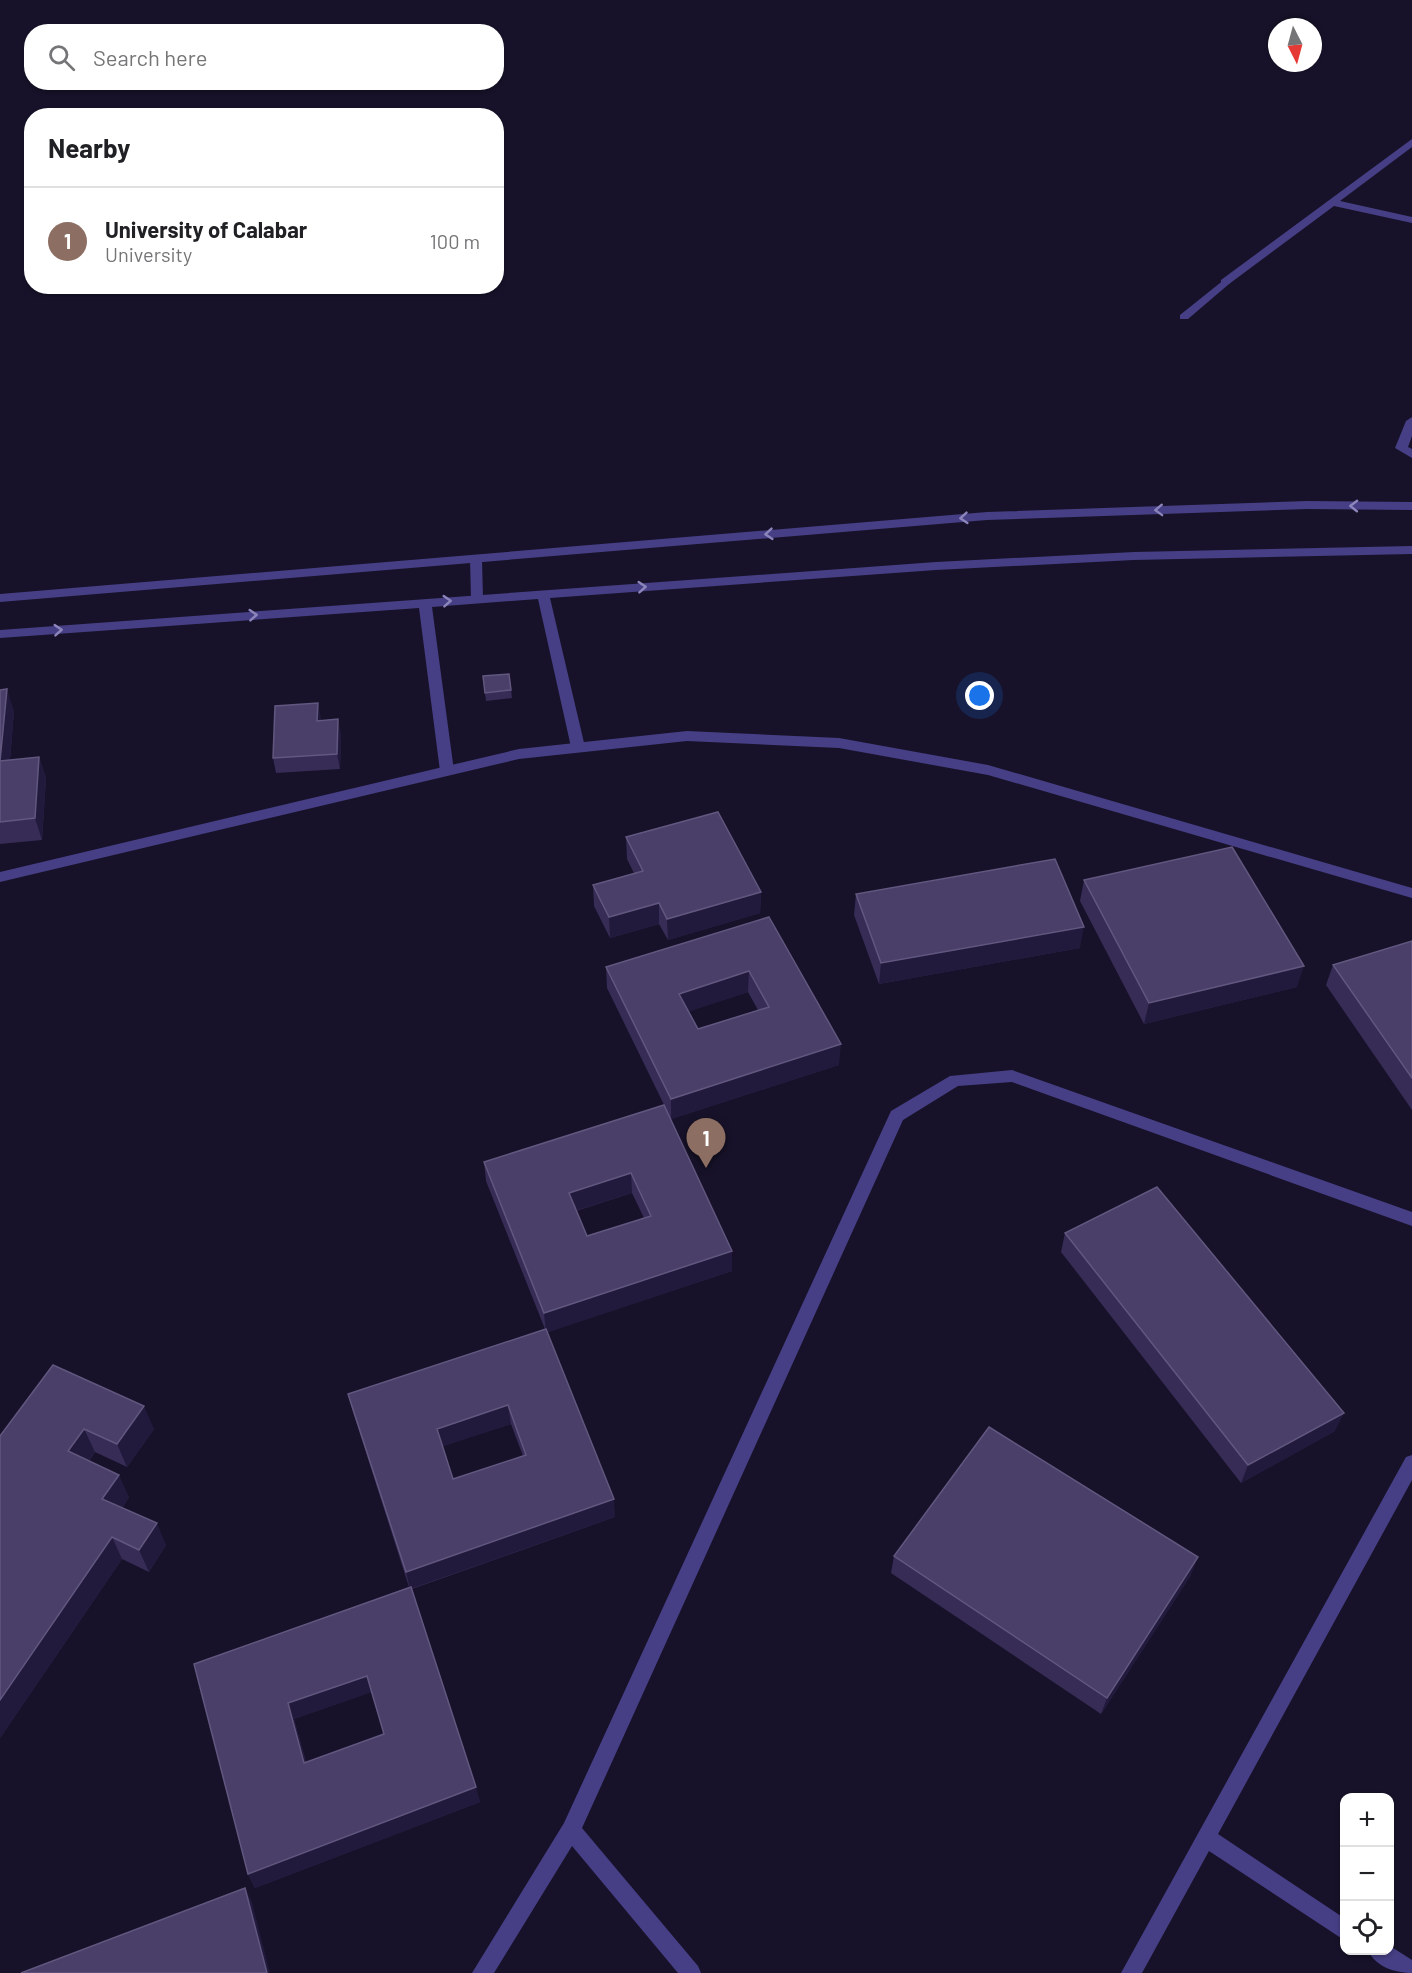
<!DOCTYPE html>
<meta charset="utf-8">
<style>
body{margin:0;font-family:Barlow,sans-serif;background:#f6f6f6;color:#202124}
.controls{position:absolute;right:18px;bottom:18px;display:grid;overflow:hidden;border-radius:12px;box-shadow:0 2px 4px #0004}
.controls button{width:54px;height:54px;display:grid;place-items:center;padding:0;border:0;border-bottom:2px solid #e0e0e0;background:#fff;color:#202124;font:30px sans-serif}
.compass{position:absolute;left:1268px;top:18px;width:54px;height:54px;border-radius:50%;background:#fff;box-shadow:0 2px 4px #0004;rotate:174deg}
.you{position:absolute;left:980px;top:696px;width:21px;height:21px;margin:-15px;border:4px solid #fff;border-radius:50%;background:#1a73e8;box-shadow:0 0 0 9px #1a73e833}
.badge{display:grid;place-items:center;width:39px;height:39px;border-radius:50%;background:#ea580c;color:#fff;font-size:20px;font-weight:700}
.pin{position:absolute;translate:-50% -50px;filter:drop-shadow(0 2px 3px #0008)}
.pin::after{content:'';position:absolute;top:32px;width:21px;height:18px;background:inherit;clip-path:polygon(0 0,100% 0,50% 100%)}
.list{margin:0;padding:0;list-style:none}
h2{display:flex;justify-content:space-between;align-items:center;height:78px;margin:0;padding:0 24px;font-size:26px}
h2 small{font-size:20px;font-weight:400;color:#757577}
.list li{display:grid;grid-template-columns:39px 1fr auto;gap:18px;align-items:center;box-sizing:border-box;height:108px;padding:0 24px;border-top:2px solid #e0e0e0}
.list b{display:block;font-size:22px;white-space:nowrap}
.list p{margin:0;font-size:20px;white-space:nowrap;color:#757577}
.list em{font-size:20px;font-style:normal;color:#757577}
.icon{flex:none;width:33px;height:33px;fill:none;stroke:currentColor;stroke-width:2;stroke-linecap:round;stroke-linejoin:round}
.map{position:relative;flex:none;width:1412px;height:1973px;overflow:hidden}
.search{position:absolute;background:#fff;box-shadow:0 2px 4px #0004;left:24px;top:24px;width:480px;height:66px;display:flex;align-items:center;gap:15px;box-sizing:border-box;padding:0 21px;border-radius:24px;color:#757577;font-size:22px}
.panel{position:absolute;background:#fff;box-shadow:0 2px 4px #0004;left:24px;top:108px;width:480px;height:186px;border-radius:24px}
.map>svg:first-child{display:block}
</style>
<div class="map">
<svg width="1412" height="1973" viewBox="0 0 1412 1973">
<rect width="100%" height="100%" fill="#171229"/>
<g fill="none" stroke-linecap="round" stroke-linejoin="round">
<g fill="#463f85" fill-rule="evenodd">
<polygon points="1225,279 1231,282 1229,284 1188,319 1180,319 1180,315"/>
<polygon points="476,555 482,559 483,599 477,603 471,599 470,559"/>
<polygon points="687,731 839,738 988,765 1412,888 1412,898 988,775 839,748 687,741 519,759 0,882 0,872 519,749"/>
<polygon points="1012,1070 1412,1212 1412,1226 1012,1082 958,1086 903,1120 582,1828 698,1966 701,1973 678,1973 572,1846 494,1973 472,1973 564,1823 891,1111 950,1076"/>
<polygon points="1412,1455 1412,1480 1218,1834 1344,1918 1344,1940 1209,1851 1142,1973 1121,1973 1406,1457"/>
<path d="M 1390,1946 L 1412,1960 L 1412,1973 C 1396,1973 1375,1967 1368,1950 L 1390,1950 Z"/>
</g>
<g fill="#463f85" fill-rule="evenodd">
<polygon points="1412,139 1412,147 1340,201 1412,217 1412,223 1334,206 1229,284 1221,284 1221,280"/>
<polygon points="1412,417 1412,436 1408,447 1412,449 1412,458 1395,448 1406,421"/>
<polygon points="1307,501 1412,502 1412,510 1307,509 987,520 0,602 0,594 987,512"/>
<polygon points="1412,546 1412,554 1134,560 936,570 550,598 585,747 578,752 571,747 538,599 432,607 454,771 447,776 440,771 419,608 0,638 0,630 936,562 1134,552"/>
</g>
</g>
<g fill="#372c56" fill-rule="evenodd">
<polygon points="509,674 512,698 486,701 483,676"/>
<polygon points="0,690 14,711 10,760 39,757 46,778 42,840 0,844"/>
<polygon points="321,718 321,720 341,734 340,769 276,773 273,758"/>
<polygon points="626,837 761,892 760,913 668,940 659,924 610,938 594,906 593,885 634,873 627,859"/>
<polygon points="1084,880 1297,987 1144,1024 1080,901"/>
<polygon points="856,894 1080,948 879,984 854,915"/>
<path d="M 769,917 L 839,1065 L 671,1119 L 607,988 L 606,967 ZM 748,992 L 758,1010 L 698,1029 L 689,1011 Z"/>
<polygon points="1412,941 1412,1110 1326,985 1333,965"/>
<path d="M 664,1105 L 732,1271 L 547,1332 L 615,1517 L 412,1589 L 480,1802 L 255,1888 L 248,1874 L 194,1664 L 409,1587 L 353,1412 L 348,1394 L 545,1329 L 486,1181 L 484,1162 ZM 632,1193 L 644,1218 L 587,1236 L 576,1211 ZM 511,1424 L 523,1456 L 453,1479 L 443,1446 ZM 371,1692 L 384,1734 L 306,1762 L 294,1719 Z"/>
<polygon points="1065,1233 1335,1431 1241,1483 1061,1252"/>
<polygon points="53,1365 154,1429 127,1467 95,1452 89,1461 129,1497 122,1508 166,1545 149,1572 122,1559 0,1738 0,1436"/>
<polygon points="894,1556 1191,1575 1101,1714 891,1573"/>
</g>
<g fill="#221a3c">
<polygon points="7,689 14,711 8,782 0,761"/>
<polygon points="318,703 321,718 320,736 317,721"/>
<polygon points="338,719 341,734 340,769 337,754"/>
<polygon points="39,757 46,778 42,840 35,818"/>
<polygon points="761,892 760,913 668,940 667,919"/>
<polygon points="659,903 659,924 610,938 609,917"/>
<polygon points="1084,927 1080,948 879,984 881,963"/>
<polygon points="1304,966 1297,987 1144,1024 1149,1003"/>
<polygon points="749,971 748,992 679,1015 679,994"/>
<polygon points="841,1044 839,1065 671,1119 671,1099"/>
<polygon points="631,1173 632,1193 571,1212 569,1193"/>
<polygon points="732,1251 732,1271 546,1333 544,1313"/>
<polygon points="508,1405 511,1424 441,1447 437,1429"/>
<polygon points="144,1406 154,1429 127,1467 117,1444"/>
<polygon points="1344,1413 1335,1431 1241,1483 1248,1465"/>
<polygon points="84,1429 95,1452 79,1474 68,1451"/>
<polygon points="119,1475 129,1497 113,1521 102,1499"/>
<polygon points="614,1499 615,1517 410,1589 406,1572"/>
<polygon points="157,1523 166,1545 149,1572 139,1550"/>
<polygon points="112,1537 122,1559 0,1738 0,1700"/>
<polygon points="1198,1557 1191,1575 1101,1714 1107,1698"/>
<polygon points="367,1676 372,1692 294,1719 310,1778 304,1763 288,1703"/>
<polygon points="476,1787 480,1802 255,1888 248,1874"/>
<polygon points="245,1888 252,1902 270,1973 267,1973"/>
</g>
<g fill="#493f68" stroke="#61577f" stroke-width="1.5" fill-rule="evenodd">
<polygon points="509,674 511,690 485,693 483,676"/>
<polygon points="7,689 0,761 39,757 35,818 0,822 0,690"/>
<polygon points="318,703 317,721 338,719 337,754 273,758 275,706"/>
<polygon points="718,812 761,892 667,919 659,903 609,917 593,885 643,871 626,837"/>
<polygon points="1232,847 1304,966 1149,1003 1084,880"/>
<polygon points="1055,859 1084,927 881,963 856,894"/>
<path d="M 769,917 L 841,1044 L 671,1099 L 606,967 ZM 749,971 L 769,1007 L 698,1029 L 679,994 Z"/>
<polygon points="1412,941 1412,1078 1333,965"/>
<path d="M 664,1105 L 732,1251 L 544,1313 L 484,1162 ZM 631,1173 L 651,1216 L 587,1236 L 569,1193 Z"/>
<polygon points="1157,1187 1344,1413 1248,1465 1065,1233"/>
<path d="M 546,1329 L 614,1499 L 406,1572 L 348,1394 ZM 508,1405 L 526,1455 L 453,1479 L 437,1429 Z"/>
<polygon points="53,1365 144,1406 117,1444 84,1429 68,1451 119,1475 102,1499 157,1523 139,1550 112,1537 0,1700 0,1436"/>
<polygon points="989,1427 1198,1557 1107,1698 894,1556"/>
<path d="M 411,1587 L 476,1787 L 248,1874 L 194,1664 ZM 367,1676 L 384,1734 L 304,1763 L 288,1703 Z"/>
<polygon points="245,1888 267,1973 21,1973"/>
</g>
<defs><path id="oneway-chevron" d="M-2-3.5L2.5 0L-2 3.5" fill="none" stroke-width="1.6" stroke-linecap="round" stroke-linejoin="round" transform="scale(1.5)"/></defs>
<g stroke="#8c85bb">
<use href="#oneway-chevron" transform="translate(1354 506) rotate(-179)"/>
<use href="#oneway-chevron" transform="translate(1159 510) rotate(178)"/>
<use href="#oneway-chevron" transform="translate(964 518) rotate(175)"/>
<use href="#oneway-chevron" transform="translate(769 534) rotate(175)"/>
<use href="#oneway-chevron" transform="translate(642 587) rotate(-4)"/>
<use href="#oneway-chevron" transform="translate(447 601) rotate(-4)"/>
<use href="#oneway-chevron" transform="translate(253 615) rotate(-4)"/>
<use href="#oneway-chevron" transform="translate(58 630) rotate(-4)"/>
</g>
</svg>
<div class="controls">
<button>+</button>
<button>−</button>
<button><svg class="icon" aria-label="locate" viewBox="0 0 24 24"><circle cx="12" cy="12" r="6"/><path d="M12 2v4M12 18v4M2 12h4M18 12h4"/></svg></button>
</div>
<svg class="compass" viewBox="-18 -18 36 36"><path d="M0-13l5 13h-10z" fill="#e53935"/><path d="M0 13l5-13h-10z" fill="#757577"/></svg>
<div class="you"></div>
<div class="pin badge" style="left:706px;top:1168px;background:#8d6e63">1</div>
<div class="search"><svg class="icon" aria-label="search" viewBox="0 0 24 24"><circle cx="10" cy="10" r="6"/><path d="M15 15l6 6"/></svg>Search here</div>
<section class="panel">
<h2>Nearby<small></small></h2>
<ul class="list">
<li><span class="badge" style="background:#8d6e63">1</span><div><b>University of Calabar</b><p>University</p></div><em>100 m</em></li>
</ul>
</section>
</div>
